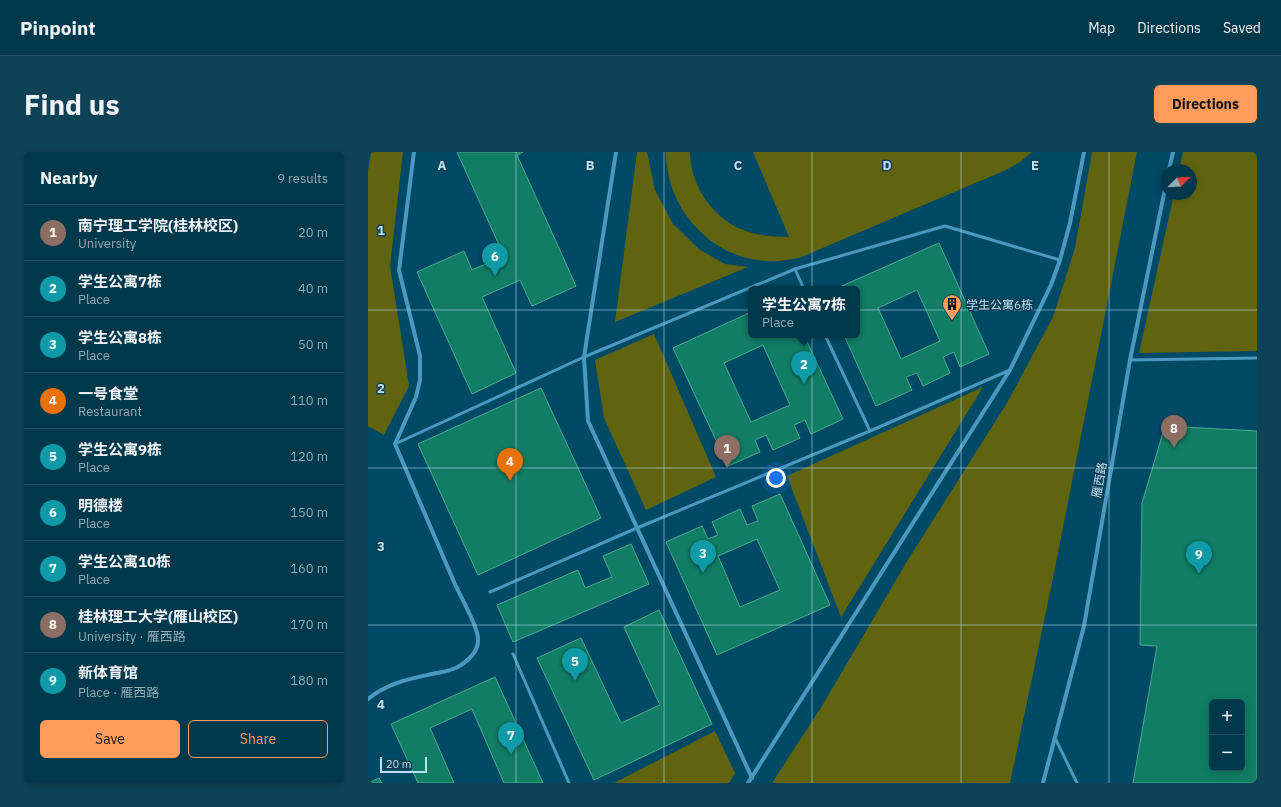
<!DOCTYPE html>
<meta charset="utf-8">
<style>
body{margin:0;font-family:"IBM Plex Sans","Noto Sans SC",sans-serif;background:#0e4356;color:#f1f3f6}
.controls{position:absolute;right:12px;bottom:12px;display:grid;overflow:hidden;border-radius:6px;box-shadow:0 2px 10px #0003}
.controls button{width:36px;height:36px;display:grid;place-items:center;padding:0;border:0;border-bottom:1px solid #225264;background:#00384c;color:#f1f3f6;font:20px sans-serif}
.compass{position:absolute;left:793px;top:12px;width:36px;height:36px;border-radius:50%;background:#00384c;box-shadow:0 2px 10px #0003;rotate:66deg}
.scale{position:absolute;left:12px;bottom:10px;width:47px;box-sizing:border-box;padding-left:4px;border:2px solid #bbe1f6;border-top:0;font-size:11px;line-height:14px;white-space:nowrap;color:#bbe1f6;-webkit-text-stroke:3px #113e52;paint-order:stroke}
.you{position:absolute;left:408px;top:326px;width:14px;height:14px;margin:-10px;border:3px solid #fff;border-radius:50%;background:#1a73e8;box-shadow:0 0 0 6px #1a73e833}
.badge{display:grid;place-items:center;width:26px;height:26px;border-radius:50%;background:#ff9b5b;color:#fff;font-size:13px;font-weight:700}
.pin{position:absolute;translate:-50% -33px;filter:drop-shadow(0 1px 2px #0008)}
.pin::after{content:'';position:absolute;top:21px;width:14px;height:12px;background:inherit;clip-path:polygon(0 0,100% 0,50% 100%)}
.popup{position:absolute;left:380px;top:134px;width:112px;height:52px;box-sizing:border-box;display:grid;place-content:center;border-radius:6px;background:#00384c;filter:drop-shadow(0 1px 3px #0005);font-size:13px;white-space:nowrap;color:#95acb5}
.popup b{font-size:15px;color:#f1f3f6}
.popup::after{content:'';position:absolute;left:50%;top:100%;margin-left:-8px;border:8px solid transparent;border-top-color:#00384c}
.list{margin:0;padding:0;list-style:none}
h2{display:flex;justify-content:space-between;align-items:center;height:52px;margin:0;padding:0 16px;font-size:17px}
h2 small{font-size:13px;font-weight:400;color:#95acb5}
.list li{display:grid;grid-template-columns:26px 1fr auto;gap:12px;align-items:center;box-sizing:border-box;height:56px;padding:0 16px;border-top:1px solid #225264}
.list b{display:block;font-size:15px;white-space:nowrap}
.list p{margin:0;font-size:13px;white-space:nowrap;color:#95acb5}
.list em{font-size:13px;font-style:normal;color:#95acb5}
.actions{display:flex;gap:8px;padding:12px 16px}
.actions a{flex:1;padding:9px 0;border:1px solid #ff9b5b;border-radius:6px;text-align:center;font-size:14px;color:#ff9b5b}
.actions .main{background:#ff9b5b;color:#111}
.map{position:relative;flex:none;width:889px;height:631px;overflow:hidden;border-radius:6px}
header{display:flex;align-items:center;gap:24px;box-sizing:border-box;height:56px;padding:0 20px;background:#00384c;border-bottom:1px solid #225264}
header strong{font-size:19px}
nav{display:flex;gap:22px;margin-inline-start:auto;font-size:14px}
.intro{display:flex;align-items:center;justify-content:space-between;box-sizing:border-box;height:96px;padding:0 24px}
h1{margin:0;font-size:28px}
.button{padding:10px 18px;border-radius:6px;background:#ff9b5b;color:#111;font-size:14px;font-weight:700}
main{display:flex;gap:24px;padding:0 24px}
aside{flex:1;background:#00384c;border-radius:6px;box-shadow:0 2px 10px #0003}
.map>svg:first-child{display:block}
</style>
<header>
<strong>Pinpoint</strong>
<nav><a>Map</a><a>Directions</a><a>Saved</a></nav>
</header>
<div class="intro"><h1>Find us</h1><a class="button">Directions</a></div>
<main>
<aside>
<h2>Nearby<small>9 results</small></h2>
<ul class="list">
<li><span class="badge" style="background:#8d6e63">1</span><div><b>南宁理工学院(桂林校区)</b><p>University</p></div><em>20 m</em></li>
<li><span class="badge" style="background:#0f9aa8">2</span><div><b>学生公寓7栋</b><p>Place</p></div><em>40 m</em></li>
<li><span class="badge" style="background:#0f9aa8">3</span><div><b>学生公寓8栋</b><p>Place</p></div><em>50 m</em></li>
<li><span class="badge" style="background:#e8710a">4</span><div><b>一号食堂</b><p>Restaurant</p></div><em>110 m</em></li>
<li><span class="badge" style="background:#0f9aa8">5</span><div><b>学生公寓9栋</b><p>Place</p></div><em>120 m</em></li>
<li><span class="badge" style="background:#0f9aa8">6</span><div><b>明德楼</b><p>Place</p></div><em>150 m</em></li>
<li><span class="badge" style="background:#0f9aa8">7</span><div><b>学生公寓10栋</b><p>Place</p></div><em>160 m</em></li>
<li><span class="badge" style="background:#8d6e63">8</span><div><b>桂林理工大学(雁山校区)</b><p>University · 雁西路</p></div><em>170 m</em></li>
<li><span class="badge" style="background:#0f9aa8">9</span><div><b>新体育馆</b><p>Place · 雁西路</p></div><em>180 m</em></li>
</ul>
<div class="actions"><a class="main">Save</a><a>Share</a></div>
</aside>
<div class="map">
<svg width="889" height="631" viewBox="0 0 889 631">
<rect width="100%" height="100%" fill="#004a66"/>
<g fill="#61640e">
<polygon points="3,0 35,0 22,114 41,234 16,283 0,274 0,19"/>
<polygon points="269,0 279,0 287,38 305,72 332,98 357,112 380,115 247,170"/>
<path d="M 298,0 L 322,0 C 322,35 347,70 381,80 C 394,84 407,85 421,85 L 385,0 L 664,0 L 652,10 L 638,18 L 431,106 C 419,108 408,110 397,109 C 341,105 298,55 298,0 Z"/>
<polygon points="724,0 769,0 685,426 642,631 404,631 454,554 538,411 639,251 685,165 707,96"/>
<polygon points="815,0 889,0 889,199 771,201 806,42 823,42 823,18 811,18"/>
<polygon points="286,182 348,325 278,358 236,266 227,208"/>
<polygon points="615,235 473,465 419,324"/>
<polygon points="347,579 367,621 361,631 246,631"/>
</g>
<g fill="#107d64" stroke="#4caa8f" fill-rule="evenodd">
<polygon points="89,0 155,0 149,3 208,134 164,154 152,128 114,145 148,221 104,242 49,120 96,99 104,118 136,104"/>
<path d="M 571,91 L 621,202 L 592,215 L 586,200 L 575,205 L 582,221 L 555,234 L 549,221 L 538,225 L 544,238 L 508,254 L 476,183 L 489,183 L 489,137 L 467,137 ZM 549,138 L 572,189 L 533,207 L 510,156 Z"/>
<path d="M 383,160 L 383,183 L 436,183 L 475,267 L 443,282 L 437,268 L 426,273 L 432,286 L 405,298 L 398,283 L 387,288 L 392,300 L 360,314 L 305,196 ZM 395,193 L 422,253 L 383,270 L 356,211 Z"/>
<polygon points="173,236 233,366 110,423 50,292"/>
<path d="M 797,274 L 889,279 L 889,631 L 765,631 L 789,494 L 772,493 L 774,351 ZM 844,550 L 874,550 L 874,616 L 844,616 Z"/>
<path d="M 412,342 L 462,453 L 349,503 L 298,390 L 334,374 L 340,387 L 350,383 L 344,370 L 372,357 L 379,373 L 390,369 L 384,354 ZM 389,387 L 412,438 L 372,455 L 350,404 Z"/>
<polygon points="263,392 281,432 145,490 129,453 210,418 217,436 244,425 235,404"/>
<polygon points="291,458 344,572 226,628 169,506 213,486 253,571 292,553 256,475"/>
<polygon points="127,525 175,631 136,631 104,557 62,576 86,631 50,631 23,572"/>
<polygon points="11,626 14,631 1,631"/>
</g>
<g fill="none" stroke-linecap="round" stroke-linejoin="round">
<g stroke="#4a99be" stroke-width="3">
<polyline points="427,117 436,137"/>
<polyline points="457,183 502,279"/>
<polyline points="762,208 889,206"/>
<polyline points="27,292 216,205 427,117 577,74 692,108"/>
<polyline points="122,440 269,376 502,279 642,218"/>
<polyline points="145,502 201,631"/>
<polyline points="687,586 709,631"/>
</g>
<g stroke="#4a99be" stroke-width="4">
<polyline points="248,0 216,205 220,269 384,626"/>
<polyline points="801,18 805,0"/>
<path d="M 0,547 C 19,531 41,527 64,522 C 74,520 85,519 93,513 C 102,507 111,498 110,486 C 109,472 92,444 86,430 C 66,384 47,338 27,292 L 48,245 L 52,228 L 52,204 L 31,118 L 46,0"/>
<polyline points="380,631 642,218 683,133 692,108 702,71 716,0"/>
<polyline points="675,631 716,474 762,208 799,27"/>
</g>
</g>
<path fill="none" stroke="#bbe1f6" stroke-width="1" stroke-opacity="0.55" d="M 148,0 L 148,631M 296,0 L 296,631M 444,0 L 444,631M 593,0 L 593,631M 741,0 L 741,631M 0,158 L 889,158M 0,316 L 889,316M 0,473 L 889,473"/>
<defs>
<g id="building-pin" transform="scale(1)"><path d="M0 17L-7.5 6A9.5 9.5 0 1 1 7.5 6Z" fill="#ff9b5b" stroke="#113e52"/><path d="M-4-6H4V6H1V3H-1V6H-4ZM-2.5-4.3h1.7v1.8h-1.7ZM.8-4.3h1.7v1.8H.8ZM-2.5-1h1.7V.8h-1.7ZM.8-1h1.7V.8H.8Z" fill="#111"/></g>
</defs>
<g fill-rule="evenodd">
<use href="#building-pin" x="584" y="152"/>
</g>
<g text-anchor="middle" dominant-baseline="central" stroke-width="3" stroke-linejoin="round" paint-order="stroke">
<g font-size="12" fill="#bbe1f6" stroke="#113e52" text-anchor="start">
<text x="598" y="152">学生公寓6栋</text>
</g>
<g font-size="12" fill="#bbe1f6" stroke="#113e52">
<text transform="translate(731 328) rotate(-80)">雁西路</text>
</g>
</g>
<g font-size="13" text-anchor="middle" font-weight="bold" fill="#bbe1f6" stroke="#113e52" stroke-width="3" stroke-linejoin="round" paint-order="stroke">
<text x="74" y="18">A</text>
<text x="222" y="18">B</text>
<text x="370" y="18">C</text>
<text x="519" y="18">D</text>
<text x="667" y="18">E</text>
<text x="13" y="83">1</text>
<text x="13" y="241">2</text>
<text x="13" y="399">3</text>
<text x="13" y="557">4</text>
</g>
</svg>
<div class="controls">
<button>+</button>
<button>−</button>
</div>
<svg class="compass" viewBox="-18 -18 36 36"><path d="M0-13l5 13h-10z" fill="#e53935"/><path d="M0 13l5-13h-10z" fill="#95acb5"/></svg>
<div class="scale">20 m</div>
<div class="you"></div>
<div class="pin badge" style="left:359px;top:316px;background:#8d6e63">1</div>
<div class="pin badge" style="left:436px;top:232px;background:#0f9aa8">2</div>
<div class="popup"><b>学生公寓7栋</b>Place</div>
<div class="pin badge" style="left:335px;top:421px;background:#0f9aa8">3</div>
<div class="pin badge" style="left:142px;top:329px;background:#e8710a">4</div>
<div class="pin badge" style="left:207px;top:529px;background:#0f9aa8">5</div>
<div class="pin badge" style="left:127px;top:124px;background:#0f9aa8">6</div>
<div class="pin badge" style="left:143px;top:603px;background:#0f9aa8">7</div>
<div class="pin badge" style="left:806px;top:296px;background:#8d6e63">8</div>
<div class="pin badge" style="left:831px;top:422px;background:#0f9aa8">9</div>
</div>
</main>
